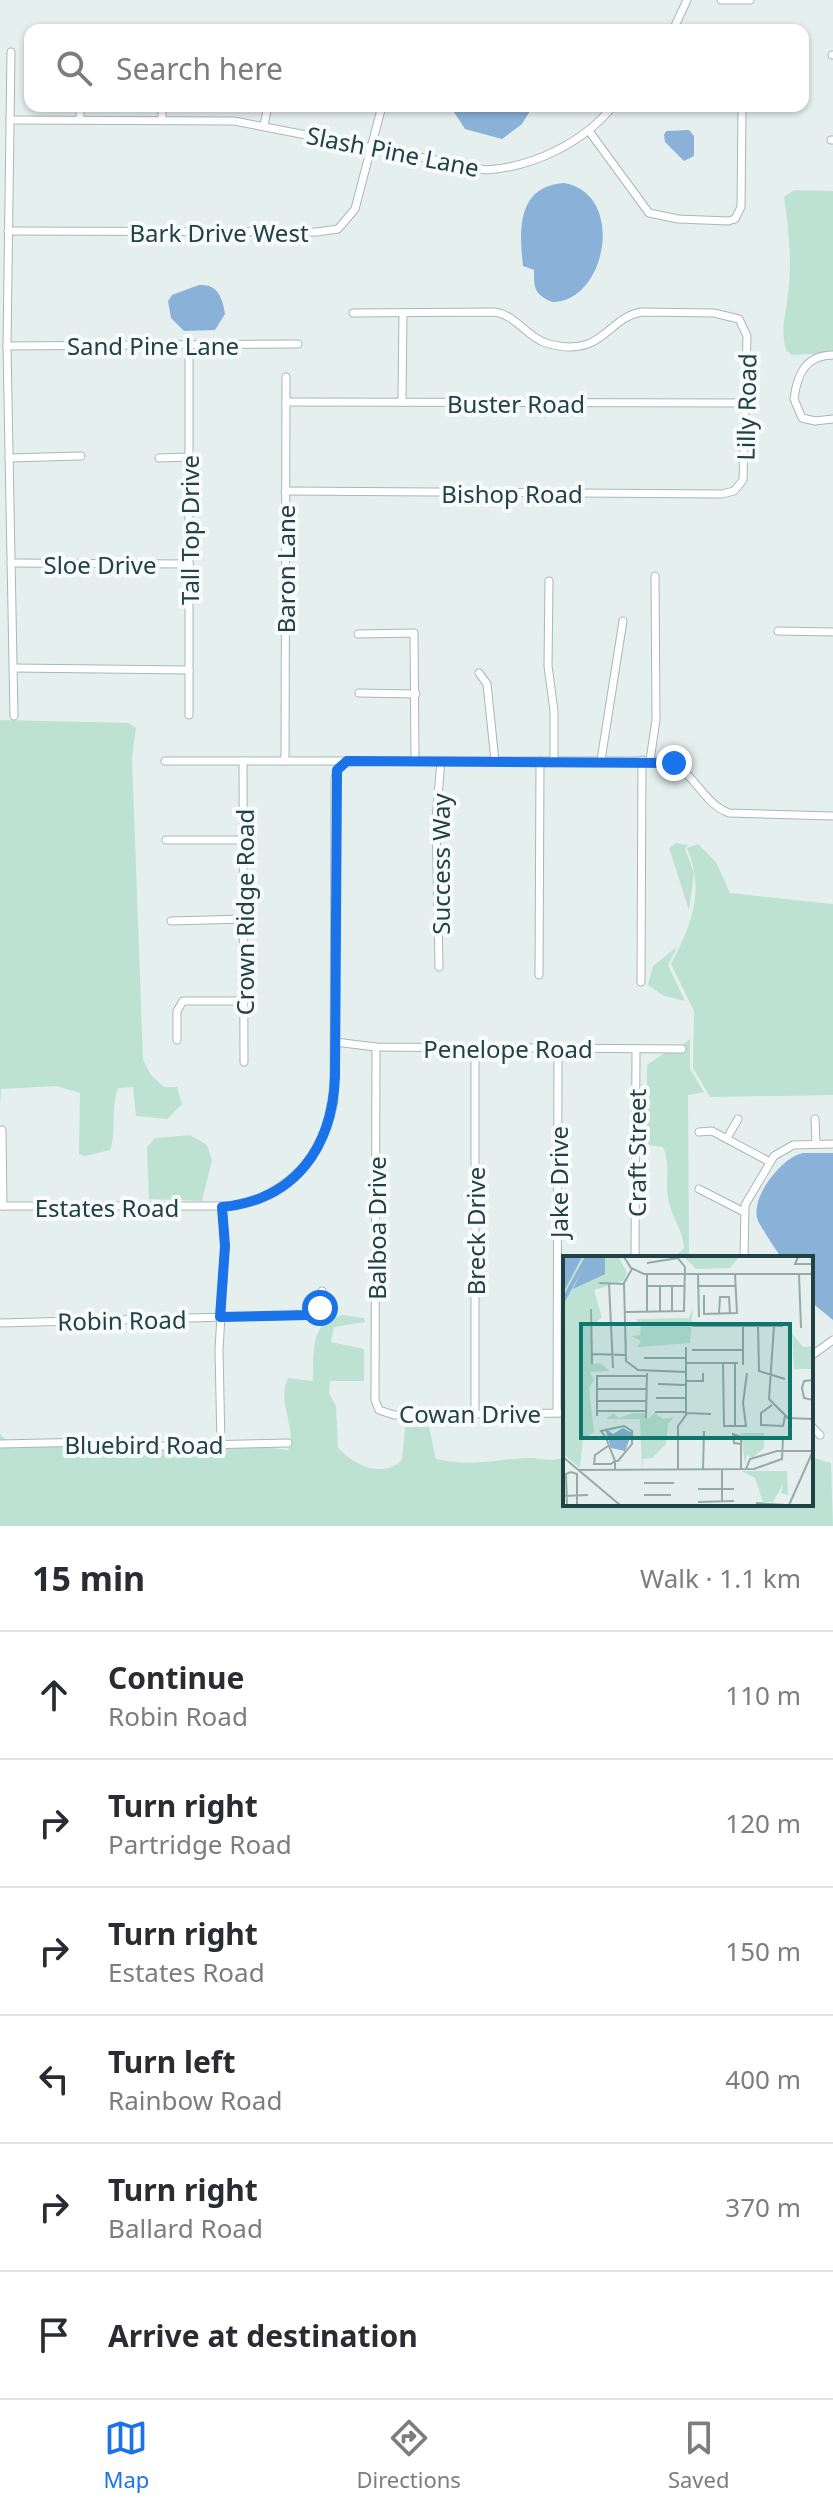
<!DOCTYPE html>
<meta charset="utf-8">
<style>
body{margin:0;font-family:"Noto Sans",sans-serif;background:#f7f7f7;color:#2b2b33}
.stop{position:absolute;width:24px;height:24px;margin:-18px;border:6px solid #1a73e8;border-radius:50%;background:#fff}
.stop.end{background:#1a73e8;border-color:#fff;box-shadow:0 2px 8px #0008}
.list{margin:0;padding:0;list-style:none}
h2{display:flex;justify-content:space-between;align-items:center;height:104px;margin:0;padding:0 32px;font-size:34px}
h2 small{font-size:26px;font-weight:400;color:#7c7c81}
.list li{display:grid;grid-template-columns:52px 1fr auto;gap:24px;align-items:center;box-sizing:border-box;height:128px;padding:0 32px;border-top:2px solid #e1e1e2}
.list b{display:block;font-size:30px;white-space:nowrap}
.list p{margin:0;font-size:26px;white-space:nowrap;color:#7c7c81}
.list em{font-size:26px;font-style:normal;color:#7c7c81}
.icon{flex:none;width:44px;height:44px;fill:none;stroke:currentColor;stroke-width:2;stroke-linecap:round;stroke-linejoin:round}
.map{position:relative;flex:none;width:833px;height:1526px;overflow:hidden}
.search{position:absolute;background:#fff;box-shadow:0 2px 6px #0004;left:24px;right:24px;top:24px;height:88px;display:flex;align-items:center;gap:20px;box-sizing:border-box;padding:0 28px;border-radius:16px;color:#7c7c81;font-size:30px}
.sheet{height:872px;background:#fff}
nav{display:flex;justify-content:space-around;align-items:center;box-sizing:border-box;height:112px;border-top:2px solid #e1e1e2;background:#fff;font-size:22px;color:#7c7c81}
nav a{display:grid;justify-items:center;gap:4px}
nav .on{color:#1a73e8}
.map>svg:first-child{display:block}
</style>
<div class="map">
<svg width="833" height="1526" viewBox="0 0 833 1526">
<rect width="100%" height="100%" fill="#e5f0ee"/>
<g fill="#bde2d4">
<path d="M 794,190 L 833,191 L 833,353 L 792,355 L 786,350 C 780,328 786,315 788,294 C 792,261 789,229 784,197 Z"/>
<path d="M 0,720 L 128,723 L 136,728 L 132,757 L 143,1060 L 151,1075 L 164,1087 L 177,1087 L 182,1104 L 167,1119 L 136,1116 L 133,1087 L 118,1088 C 110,1110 117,1136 110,1150 L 85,1156 L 79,1154 L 80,1093 L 56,1086 L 1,1089 L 0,1108 Z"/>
<polygon points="676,843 688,845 685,849 694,873 689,910 669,848"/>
<path d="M 698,844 L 716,862 L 730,893 L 833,904 L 833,1095 L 710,1097 L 693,1068 L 694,1011 L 671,964 C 692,924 705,892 687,848 Z"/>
<polygon points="677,947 668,965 685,1001 664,996 648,985 653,966"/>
<path d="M 690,1039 L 690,1069 L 704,1092 L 688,1095 L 689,1258 L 674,1258 L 684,1248 C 683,1229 671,1217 668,1198 C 665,1179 671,1166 663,1147 L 647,1145 L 647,1065 L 666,1052 L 685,1052 L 685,1046 L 681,1046 Z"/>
<polygon points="190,1135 207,1145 212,1160 202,1201 149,1199 147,1147 155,1138"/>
<path d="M 343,1315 L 364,1318 L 365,1322 L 334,1327 L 331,1342 L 364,1349 L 364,1381 L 330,1381 L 329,1393 L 336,1406 L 338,1448 C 354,1465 382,1479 402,1460 L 405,1427 L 429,1427 L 436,1459 C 475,1467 490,1460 527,1458 C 539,1457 553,1463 565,1457 L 565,1504 L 811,1504 L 811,1457 L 831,1463 L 833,1526 L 0,1526 L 0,1434 L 13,1447 L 90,1446 L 107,1449 L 258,1446 L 288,1450 C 298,1428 276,1403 288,1378 L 313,1381 C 314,1353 309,1320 343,1315 Z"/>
</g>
<g fill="#8ab1d8">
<polygon points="450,106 533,106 522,124 502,139 465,129"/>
<polygon points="689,130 694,136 694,156 684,161 665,142 664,135 666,131"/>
<path d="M 564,183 C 627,194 606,303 552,302 C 533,294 534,286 534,270 L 523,266 C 519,230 517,186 564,183 Z"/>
<path d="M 199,285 C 218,284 222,297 225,314 L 215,330 L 184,331 L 171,318 L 168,301 L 172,295 Z"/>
<path d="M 803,1153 L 833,1153 L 833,1320 L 811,1302 L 811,1258 L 782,1258 C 778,1254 760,1225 758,1221 C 749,1198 782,1157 803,1153 Z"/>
</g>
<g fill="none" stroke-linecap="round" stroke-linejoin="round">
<g stroke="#a7b8b8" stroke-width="9">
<g id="street">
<polyline points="721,0 750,0"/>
<polyline points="673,30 687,0"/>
<polyline points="11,52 7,346 14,716"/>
<polyline points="832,55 833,55"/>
<path d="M 10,120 L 234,121 L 486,170 C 533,167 583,143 613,106"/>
<polyline points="80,120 80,106"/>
<polyline points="162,120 162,106"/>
<polyline points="264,125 268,106"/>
<polyline points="589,131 649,213 678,219 728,221 735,219 741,207 742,106"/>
<polyline points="831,140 833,140"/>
<polyline points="8,231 317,232 338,229 355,209 382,106"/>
<polyline points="189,344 189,715"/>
<polyline points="7,346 298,344"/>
<path d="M 833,355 C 806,355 797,374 794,399 L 802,418 L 815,421 L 833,419"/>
<polyline points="286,402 747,403"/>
<polyline points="402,402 403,313"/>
<polyline points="9,458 81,456"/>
<polyline points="159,458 189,457"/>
<path d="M 285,491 L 722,494 L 734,491 L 743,480 L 747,336 L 739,319 L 714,313 L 641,312 C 606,319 603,358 549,344 C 527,338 516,315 495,312 L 353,313"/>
<polyline points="11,563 189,564"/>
<polyline points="549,581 548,666 554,711 554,761"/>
<polyline points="778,631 833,632"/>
<polyline points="358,634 414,633 415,761"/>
<polyline points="13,668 189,670"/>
<polyline points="479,673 487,684 495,761"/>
<polyline points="359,693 416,694"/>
<polyline points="601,760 623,621"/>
<polyline points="650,760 656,720 655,576"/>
<path d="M 165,761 L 659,761 C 694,764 699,802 729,813 L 833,816"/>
<polyline points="243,761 244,1062"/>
<polyline points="285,761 286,377"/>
<polyline points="166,840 244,840"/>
<polyline points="171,921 244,919"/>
<polyline points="439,967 436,819 441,761"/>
<polyline points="539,975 540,761"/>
<polyline points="641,982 642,760"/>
<polyline points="177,1040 177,1011 183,1001 244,1001"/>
<polyline points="335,1042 376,1047 682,1049"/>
<polyline points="376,1047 375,1400 379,1410 394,1415 565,1413"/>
<polyline points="475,1048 475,1414"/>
<polyline points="815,1119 816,1144"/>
<polyline points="2,1130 3,1206"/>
<polyline points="699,1132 712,1131 770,1162"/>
<polyline points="727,1138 738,1119"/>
<polyline points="699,1189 744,1212"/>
<path d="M 0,1206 L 234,1206 C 288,1194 325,1155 334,1100 L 335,778 L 337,770 L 347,761"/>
<polyline points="635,1258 636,1049"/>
<polyline points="744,1258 745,1205 774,1156 793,1145 833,1144"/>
<polyline points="0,1323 308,1315 320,1308 322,1291"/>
<polyline points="811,1356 833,1340"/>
<polyline points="557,1413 558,1048"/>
<polyline points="811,1426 820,1435"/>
<polyline points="0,1444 92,1442 117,1447 288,1443"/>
<polyline points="221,1445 219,1350 225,1246 222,1207"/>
</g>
</g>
<use href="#street" stroke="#fff" stroke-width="7"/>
</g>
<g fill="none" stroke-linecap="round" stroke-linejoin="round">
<path stroke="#1a73e8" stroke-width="10" d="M 320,1308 L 308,1315 L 220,1317 L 225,1246 L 222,1207 C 296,1200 332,1147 335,1077 L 337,770 L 347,761 L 674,763"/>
</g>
<g text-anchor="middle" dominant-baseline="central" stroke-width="8" stroke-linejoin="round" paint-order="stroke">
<g font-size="24" fill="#224144" stroke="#f7fbfb">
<text transform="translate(393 151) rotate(11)">Slash Pine Lane</text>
<text x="219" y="232">Bark Drive West</text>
<text x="153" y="345">Sand Pine Lane</text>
<text x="516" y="403">Buster Road</text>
<text transform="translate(746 407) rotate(-89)">Lilly Road</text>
<text x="512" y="493">Bishop Road</text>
<text transform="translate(189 530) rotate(-90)">Tall Top Drive</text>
<text x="100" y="564">Sloe Drive</text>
<text transform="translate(285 569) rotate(-90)">Baron Lane</text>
<text transform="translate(440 864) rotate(-90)">Success Way</text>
<text transform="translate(244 912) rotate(-90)">Crown Ridge Road</text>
<text x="508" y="1048">Penelope Road</text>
<text transform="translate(636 1153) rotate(-90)">Craft Street</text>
<text transform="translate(558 1182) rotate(-90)">Jake Drive</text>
<text x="107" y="1207">Estates Road</text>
<text transform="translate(376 1228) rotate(-90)">Balboa Drive</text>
<text transform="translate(475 1231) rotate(-90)">Breck Drive</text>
<text transform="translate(122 1320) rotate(-1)">Robin Road</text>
<text x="470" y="1413">Cowan Drive</text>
<text x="144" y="1444">Bluebird Road</text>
</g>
</g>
<g transform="translate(563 1256)">
<rect width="250" height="250" fill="#e5f0ee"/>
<path d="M 0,1 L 56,1 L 64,17 L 61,25 L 31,34 L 39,61 L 29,70 L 30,108 L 37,107 L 47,115 L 27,116 L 31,124 L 26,132 L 31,176 L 20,183 L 17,212 L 0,198 ZM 121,1 L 176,1 L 167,12 L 133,13 ZM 130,50 L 127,87 L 74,91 L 78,85 L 68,80 L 77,79 L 78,69 L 72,63 L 126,62 ZM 229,77 L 240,91 L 250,90 L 250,113 L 231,113 ZM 50,157 L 56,162 L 70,157 L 81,157 L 85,163 L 92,157 L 100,163 L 111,161 L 105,168 L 103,188 L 89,202 L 80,203 L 79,213 L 77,163 L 43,163 ZM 178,177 L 201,177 L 201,192 L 189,202 L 184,199 L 182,208 ZM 179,215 L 224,215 L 225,239 L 218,237 L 220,228 L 210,246 L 200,246 L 192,222 Z" fill="#bde2d4"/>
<path d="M 0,1 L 19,1 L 0,37 ZM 25,1 L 42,1 L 42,18 L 10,33 ZM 42,172 L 50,178 L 60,172 L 69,177 L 62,195 L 48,192 Z" fill="#8ab1d8"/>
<path fill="none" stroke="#8ab1d8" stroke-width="4" d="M 0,45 L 24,1"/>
<path fill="none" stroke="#97aaaa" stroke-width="2" d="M 61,1 L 68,12 L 81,18 L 250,18M 235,1 L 232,8 L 250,8M 84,7 L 115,2M 69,13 L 61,27 L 63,105 L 75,114 L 123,116M 84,18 L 84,56M 135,18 L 136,61M 236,18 L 238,72M 36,27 L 61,28M 46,27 L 50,112M 84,30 L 122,30M 97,30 L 97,56M 109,30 L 109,56M 134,30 L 172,30M 141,39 L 141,58 L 174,57 L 172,18M 28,53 L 29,108M 62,56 L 121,55 L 122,11 L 114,1M 156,58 L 157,41 L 166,41 L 167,58M 180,69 L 180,109M 195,69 L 196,115 L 222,123M 129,70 L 220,70M 211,70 L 206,143 L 225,162 L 250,163M 129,94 L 180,94M 29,98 L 62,99M 81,102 L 123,102M 123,107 L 175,107M 160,107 L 161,170 L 183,170 L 180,147 L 184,117M 250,124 L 241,125 L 239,132 L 241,142 L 250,144M 123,125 L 140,125 L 140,117M 95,128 L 123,129M 33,133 L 83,133M 93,142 L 123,142M 33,145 L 83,145M 209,149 L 198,157 L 198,169 L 220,170 L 222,160M 33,155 L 83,155M 92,156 L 123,156M 123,157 L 148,158M 34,160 L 34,120 L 83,120M 83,162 L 84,117M 172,171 L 172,107M 228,174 L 228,127M 45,190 L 32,199 L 31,208 L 48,208 L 52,205 L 55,205 L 69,188 L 69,175 L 61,170 L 38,175 L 43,182 L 52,205 L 52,214M 0,201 L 57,249M 178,213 L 178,181 L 170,178 L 171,187 L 178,188M 183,213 L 187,203 L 214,195 L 250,195M 15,214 L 191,213 L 219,203 L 220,182M 115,214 L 115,170 L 123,159 L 123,91M 140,214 L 141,175M 81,227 L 111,227M 135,233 L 171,233M 81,239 L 108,239M 0,240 L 25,239M 135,246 L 171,245M 159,246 L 159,213M 193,247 L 222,249M 4,249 L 3,218 L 8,216 L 14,218 L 14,249M 226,249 L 250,195"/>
<path fill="#0f766e" fill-opacity="0.15" stroke="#0f766e" stroke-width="4" d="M 18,68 L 227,68 L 227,182 L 18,182 Z"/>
<rect width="250" height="250" fill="none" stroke="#224144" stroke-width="4"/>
</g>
</svg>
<div class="stop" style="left:320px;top:1308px"></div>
<div class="stop end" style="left:674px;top:763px"></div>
<div class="search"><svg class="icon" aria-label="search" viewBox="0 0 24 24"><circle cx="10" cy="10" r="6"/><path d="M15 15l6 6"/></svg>Search here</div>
</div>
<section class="sheet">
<h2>15 min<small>Walk · 1.1 km</small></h2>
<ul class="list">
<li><svg class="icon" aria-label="ahead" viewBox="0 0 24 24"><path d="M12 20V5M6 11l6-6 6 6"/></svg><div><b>Continue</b><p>Robin Road</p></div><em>110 m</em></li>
<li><svg class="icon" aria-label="right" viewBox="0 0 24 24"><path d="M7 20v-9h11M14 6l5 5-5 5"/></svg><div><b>Turn right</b><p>Partridge Road</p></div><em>120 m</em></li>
<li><svg class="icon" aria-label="right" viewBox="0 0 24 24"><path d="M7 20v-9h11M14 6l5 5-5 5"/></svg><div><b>Turn right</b><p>Estates Road</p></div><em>150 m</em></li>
<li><svg class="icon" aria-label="left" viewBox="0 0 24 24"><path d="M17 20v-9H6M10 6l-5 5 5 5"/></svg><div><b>Turn left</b><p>Rainbow Road</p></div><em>400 m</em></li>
<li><svg class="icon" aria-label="right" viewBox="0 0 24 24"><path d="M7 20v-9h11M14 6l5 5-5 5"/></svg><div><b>Turn right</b><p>Ballard Road</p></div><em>370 m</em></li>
<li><svg class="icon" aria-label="arrive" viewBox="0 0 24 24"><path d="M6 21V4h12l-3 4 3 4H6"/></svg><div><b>Arrive at destination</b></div></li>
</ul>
</section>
<nav>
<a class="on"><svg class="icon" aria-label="map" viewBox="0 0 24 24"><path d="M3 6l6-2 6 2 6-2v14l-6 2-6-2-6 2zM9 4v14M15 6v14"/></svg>Map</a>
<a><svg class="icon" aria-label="directions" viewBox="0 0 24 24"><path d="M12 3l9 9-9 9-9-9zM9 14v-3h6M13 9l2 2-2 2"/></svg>Directions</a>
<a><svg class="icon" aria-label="saved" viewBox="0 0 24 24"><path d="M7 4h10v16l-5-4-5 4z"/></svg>Saved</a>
</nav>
